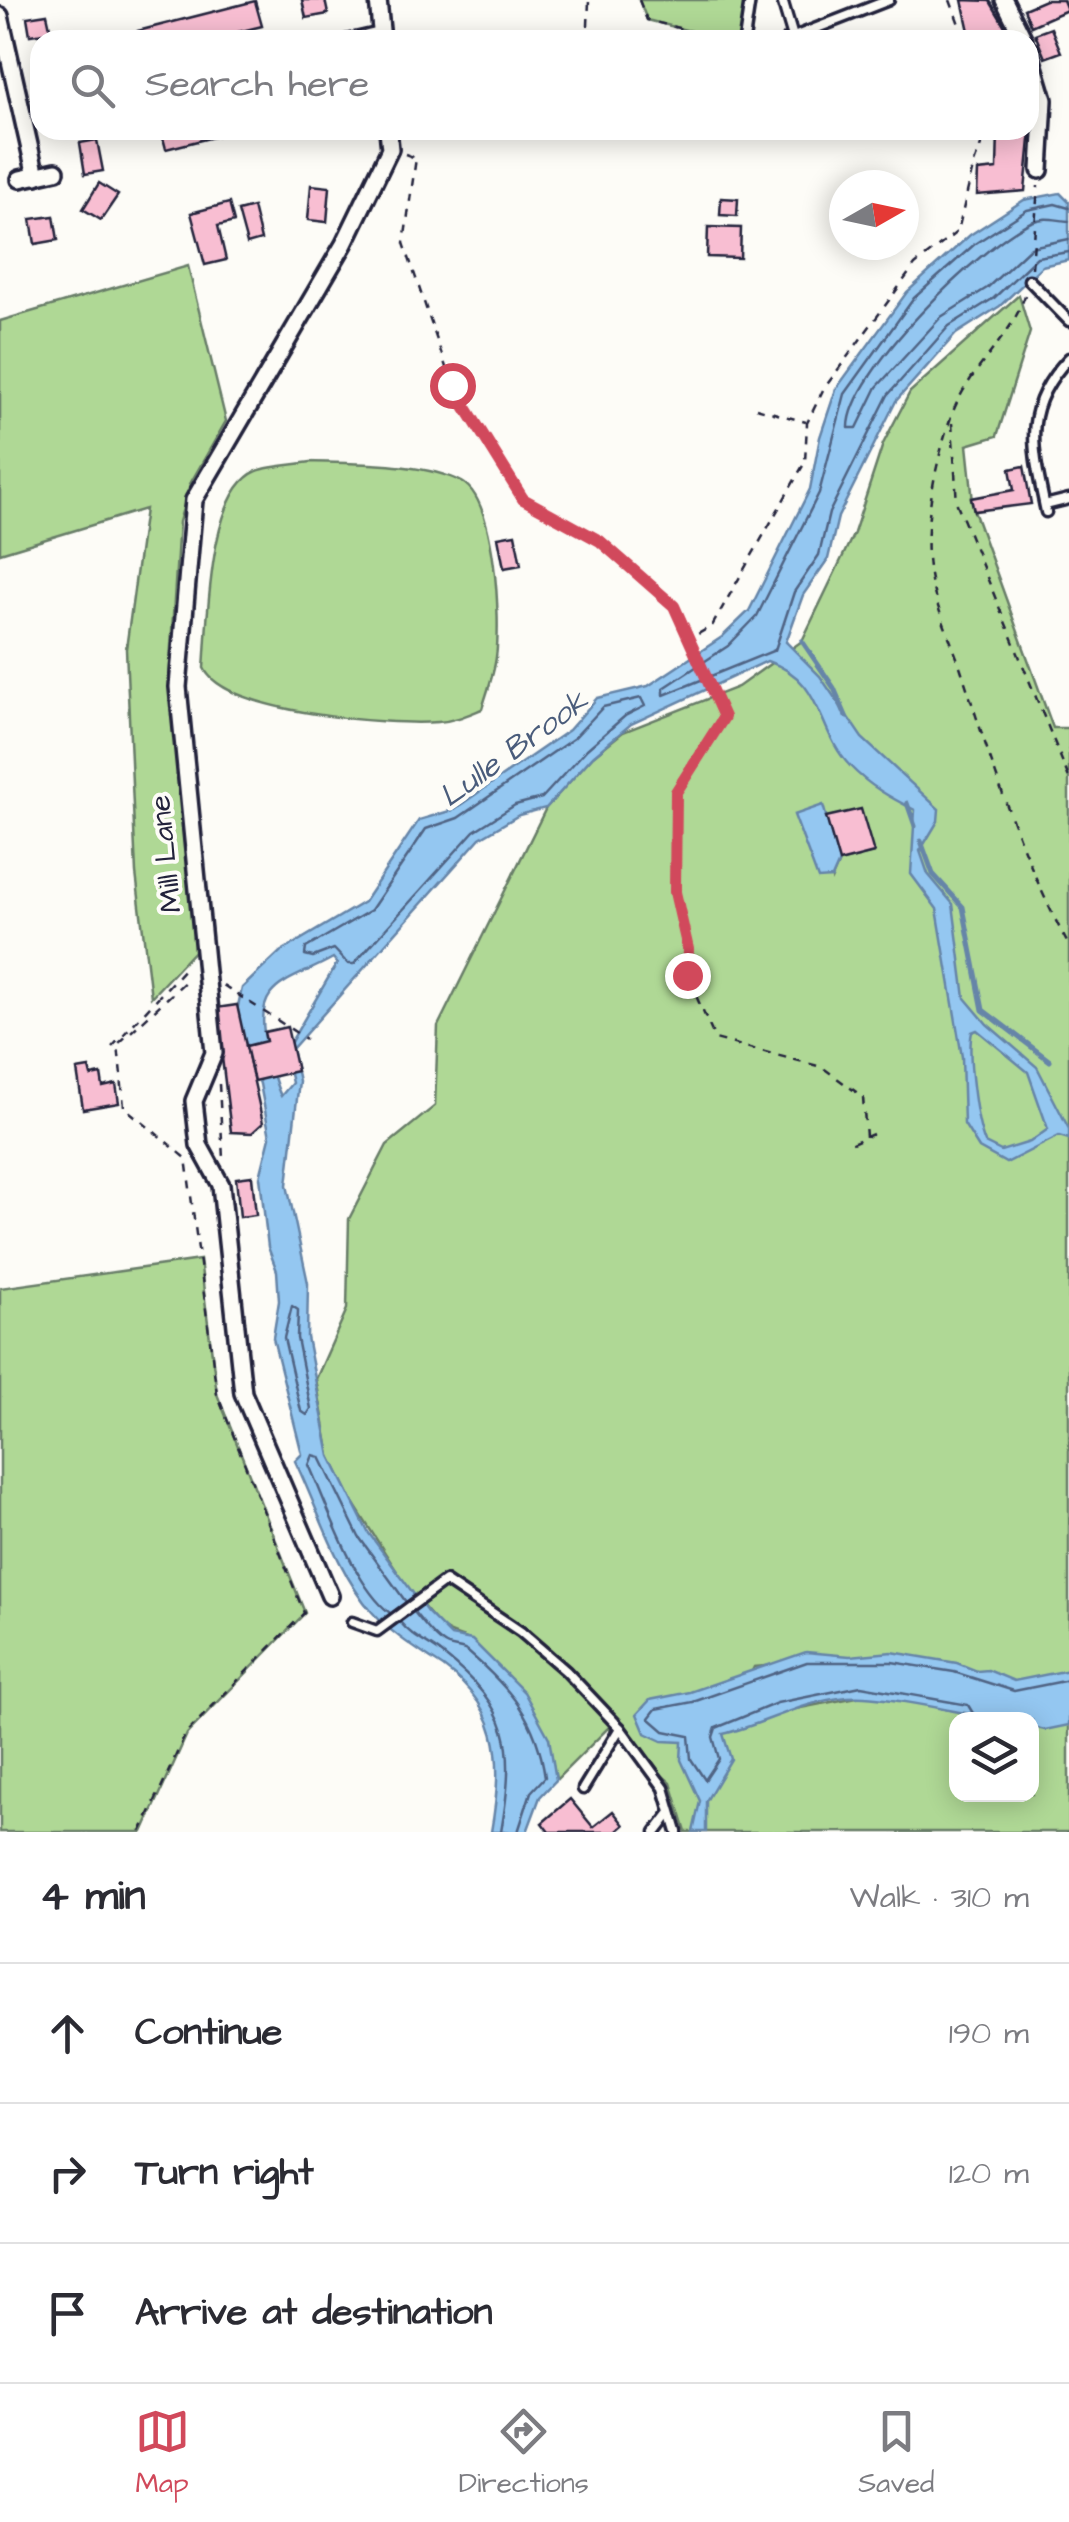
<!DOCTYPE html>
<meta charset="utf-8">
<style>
body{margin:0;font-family:"Architects Daughter",sans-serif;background:#f7f7f7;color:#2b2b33}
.controls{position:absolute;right:30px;bottom:30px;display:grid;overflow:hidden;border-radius:20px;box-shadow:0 5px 25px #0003}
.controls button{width:90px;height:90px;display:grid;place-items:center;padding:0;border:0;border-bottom:2px solid #e1e1e2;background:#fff;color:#2b2b33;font:50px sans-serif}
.compass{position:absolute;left:829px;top:170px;width:90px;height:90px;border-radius:50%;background:#fff;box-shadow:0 5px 25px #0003;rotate:81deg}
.stop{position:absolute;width:30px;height:30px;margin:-22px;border:8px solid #d1495b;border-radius:50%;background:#fff}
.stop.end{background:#d1495b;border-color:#fff;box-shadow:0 2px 10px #0008}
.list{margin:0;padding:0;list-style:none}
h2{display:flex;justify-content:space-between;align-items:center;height:130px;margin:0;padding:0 40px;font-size:42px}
h2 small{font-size:32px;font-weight:400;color:#7c7c81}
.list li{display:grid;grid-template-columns:65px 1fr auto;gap:30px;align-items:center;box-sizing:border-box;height:140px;padding:0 40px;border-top:2px solid #e1e1e2}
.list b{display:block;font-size:38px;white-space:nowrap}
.list em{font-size:32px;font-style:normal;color:#7c7c81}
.icon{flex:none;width:55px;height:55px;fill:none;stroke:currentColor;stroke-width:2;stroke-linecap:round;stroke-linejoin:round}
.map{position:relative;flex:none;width:1069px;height:1832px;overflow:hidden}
.search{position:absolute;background:#fff;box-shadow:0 5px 25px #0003;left:30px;right:30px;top:30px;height:110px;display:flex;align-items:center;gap:25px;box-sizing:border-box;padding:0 35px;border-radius:30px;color:#7c7c81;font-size:38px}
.sheet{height:550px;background:#fff}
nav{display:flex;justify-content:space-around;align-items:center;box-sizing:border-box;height:140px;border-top:2px solid #e1e1e2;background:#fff;font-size:28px;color:#7c7c81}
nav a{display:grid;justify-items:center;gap:5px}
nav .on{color:#d1495b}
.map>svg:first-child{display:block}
</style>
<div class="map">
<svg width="1069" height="1832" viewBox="0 0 1069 1832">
<rect width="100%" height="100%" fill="#fdfcf7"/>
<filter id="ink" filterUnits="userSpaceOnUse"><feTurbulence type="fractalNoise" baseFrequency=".01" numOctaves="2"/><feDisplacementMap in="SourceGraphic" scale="20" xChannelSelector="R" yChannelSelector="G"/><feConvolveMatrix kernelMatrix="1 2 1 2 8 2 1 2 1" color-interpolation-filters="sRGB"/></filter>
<g filter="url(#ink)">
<g fill="#afd895" stroke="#687d68" stroke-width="2.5" fill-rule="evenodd">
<polygon points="639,0 750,0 744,40 725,40 647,20"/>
<polygon points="188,266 226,421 190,484 179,522 169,678 198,947 151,997 136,873 126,649 145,509 0,553 0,321"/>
<path d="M 1019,295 L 1030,332 L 997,436 L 967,445 L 974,511 L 1053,728 L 1069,728 L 1069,1832 L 686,1832 L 671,1783 L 608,1728 L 556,1780 C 544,1710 523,1690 474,1643 C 465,1635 451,1637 441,1627 L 408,1589 L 352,1501 L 330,1456 L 316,1379 L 347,1309 L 349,1219 L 387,1145 L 435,1106 L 438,1026 L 546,808 L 593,756 L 623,732 L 738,687 L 802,641 L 854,533 L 883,444 L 910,392 ZM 826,817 L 873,853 L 839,862 L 832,878 ZM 906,1655 L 877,1693 L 780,1712 L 722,1733 L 754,1667 ZM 956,1720 L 1032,1720 L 1032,1794 L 956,1794 Z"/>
<path d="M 311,462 C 355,464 422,462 462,482 C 496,500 501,622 496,657 C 494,674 487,692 482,709 C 467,715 454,721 438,722 C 392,726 224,713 204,668 C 208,621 208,491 257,471 C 272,465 294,465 311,462 Z"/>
<polygon points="200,1260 217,1394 305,1613 187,1734 143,1832 0,1832 0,1288"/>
</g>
<g fill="#94c7f1" stroke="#6685a8" stroke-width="2.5" fill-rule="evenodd">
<path d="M 1060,193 L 1069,202 L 1069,260 L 1042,266 L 1000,306 L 956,334 L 896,401 L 838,517 L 828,559 L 803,595 L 786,642 L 820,676 L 862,738 L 939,809 L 938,821 L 920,851 L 928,874 L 953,904 L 965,998 L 987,1024 L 1037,1067 L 1069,1129 L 1069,1139 L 1059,1136 L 1006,1163 L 979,1148 L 964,1124 L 962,1057 L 937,909 L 911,874 L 915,810 C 891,798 869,786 850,766 C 815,729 825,680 767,661 L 631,724 L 593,756 L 546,808 L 519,815 L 480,838 L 292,1049 L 299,1081 L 287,1185 L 308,1283 L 307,1337 L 330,1456 L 368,1532 L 427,1612 L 451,1636 L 472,1640 L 524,1692 L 549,1738 L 556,1780 L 540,1797 L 527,1832 L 491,1832 C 504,1758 502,1702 431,1659 C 410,1645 389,1631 372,1612 C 337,1572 318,1509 295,1461 L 302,1454 L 273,1338 L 279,1301 L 277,1271 L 268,1247 L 260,1177 L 270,1137 L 260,1084 L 236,1015 L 242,988 L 280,952 L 364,902 L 419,820 L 453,810 L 569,730 L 597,698 L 648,686 L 722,637 L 749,611 L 810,489 L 820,437 L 836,389 L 907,292 L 970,235 L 1024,200 ZM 333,958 L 337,963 L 285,1052 L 292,1083 L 281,1096 C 273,1080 270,1061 266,1043 C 252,982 289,983 333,958 ZM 977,1030 L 1028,1072 L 1048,1129 L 1030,1142 L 1001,1151 L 985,1143 C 976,1122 967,1054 972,1032 Z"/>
<polygon points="823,805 839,862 832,878 818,879 794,815"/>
<path d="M 806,1652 L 850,1656 L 892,1652 L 957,1663 L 977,1671 L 988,1670 L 1014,1681 L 1069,1670 L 1069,1725 L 1045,1730 L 1032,1727 L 1032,1720 C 972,1720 920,1700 864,1697 C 814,1694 768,1724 723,1734 L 731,1759 L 706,1801 L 706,1832 L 693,1832 L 700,1801 L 681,1760 L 682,1742 L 662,1741 L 645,1733 L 637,1714 L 650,1700 L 690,1692 Z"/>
</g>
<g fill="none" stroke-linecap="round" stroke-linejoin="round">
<g stroke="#506484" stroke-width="2.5">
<polyline points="1069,208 1055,204 1027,210 976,243 914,298 845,394 819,493 757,616 728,646 664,688 664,695 775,650 794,592 819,555 829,513 888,395 949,326 994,298 1037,257 1069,252"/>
<path d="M 1069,221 C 1055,220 1045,216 1031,222 C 981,245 848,374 849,428 L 857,428 L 877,387 L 941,317 L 987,288 L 1031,247 L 1069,239"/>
<polygon points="641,698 645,706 625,716 587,749 542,798 515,805 474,831 354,964 348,964 334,949 313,957 305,955 306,948 371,910 426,829 458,818 574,738 603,707"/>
<polygon points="292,1306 298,1310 297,1338 311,1409 307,1415 301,1411 284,1338"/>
<path d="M 414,1612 C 422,1622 436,1640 446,1645 C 454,1649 462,1647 468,1652 C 511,1689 537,1720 545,1777 L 531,1792 L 518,1832"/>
<path d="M 390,1613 C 354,1586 328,1507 309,1465 L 313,1455 L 320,1457 L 359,1537 L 406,1602"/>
<path d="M 400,1622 C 413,1638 428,1643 442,1654 C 512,1709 516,1746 501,1832"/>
<polyline points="977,1720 968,1705 861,1686 777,1703 716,1728 713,1737 719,1759 705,1780 691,1759 689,1736 664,1731 649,1718 656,1709 693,1702 807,1662 892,1662 954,1672 1014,1691 1069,1680"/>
</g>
<g stroke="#6685a8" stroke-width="5">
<polyline points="802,641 834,688 846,716"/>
<polyline points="907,803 915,826"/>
<polyline points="921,841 933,874 963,907 983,1010 1050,1061"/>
</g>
</g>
<g fill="#f8bed2" stroke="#22223b" stroke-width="2.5">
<polygon points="302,0 325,0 328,14 306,18"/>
<polygon points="962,0 990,1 1013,40 971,40"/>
<polygon points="1045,0 1063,0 1067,10 1031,26 1024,9"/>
<polygon points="255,1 262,26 206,40 141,40 138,31"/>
<polygon points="47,14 51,32 30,35 27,17"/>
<polygon points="1051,28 1061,52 1045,58 1035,34"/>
<polygon points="1029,97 1037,114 1032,119 1025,191 977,195 978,171 997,169 998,130 1029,130"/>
<polygon points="161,130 241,130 166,149"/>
<polygon points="97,140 103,171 85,174 80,143"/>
<polygon points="99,183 118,195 101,220 83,209"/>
<polygon points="311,185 330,187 327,222 308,220"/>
<polygon points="721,198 738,199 737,216 720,215"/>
<polygon points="229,203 234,222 218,226 226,260 205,265 191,213"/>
<polygon points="253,207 261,240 247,244 238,211"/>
<polygon points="54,216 58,240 35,244 31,219"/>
<polygon points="708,227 741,228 740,258 707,257"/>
<polygon points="1024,466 1031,504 974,511 971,498 1014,490 1010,469"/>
<polygon points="515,534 521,565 504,568 498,537"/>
<polygon points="861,809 874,853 839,862 826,817"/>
<polygon points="237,1005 263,1123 252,1133 231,1132 216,1008"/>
<polygon points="287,1027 297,1071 254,1081 246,1046 266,1041 264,1032"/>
<polygon points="89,1068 91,1076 101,1074 103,1087 116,1084 119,1103 83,1109 77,1070"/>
<polygon points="252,1176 256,1215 240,1217 236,1178"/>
<polygon points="570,1799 593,1827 613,1811 624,1825 616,1832 549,1832 542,1823"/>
</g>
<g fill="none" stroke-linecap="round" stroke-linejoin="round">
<g stroke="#22223b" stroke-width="15">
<g id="service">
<polyline points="782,0 793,37"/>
<polyline points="346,40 381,32"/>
<polyline points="744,40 750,0"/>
<polyline points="786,40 889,0"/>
<polyline points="1029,280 1069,321"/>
<polyline points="1045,505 1069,499"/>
<path d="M 1046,512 C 1033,449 1020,409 1069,358"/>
<polyline points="352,1622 377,1631 445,1581 521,1632 566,1671 620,1728 664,1788 677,1832"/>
<polyline points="583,1789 620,1728"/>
<polyline points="656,1832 669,1815"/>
</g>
</g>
<g stroke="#22223b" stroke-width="22">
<g id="minor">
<polyline points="378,0 382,40"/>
<polyline points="1004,0 1024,40"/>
<polyline points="0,16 36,176"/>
<polyline points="1029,50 1044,100 1040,170"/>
<polyline points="20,179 56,171"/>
<polyline points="330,1596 243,1393 221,1185 199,1145 194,1101 214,1053 178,687 194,500 344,244 390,149 388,130"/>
</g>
</g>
<g stroke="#22223b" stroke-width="2.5" stroke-dasharray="8 8" stroke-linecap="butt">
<polyline points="639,0 647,20 725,40"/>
<polyline points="950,0 965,40"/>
<polyline points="588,26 589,0"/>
<polyline points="405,154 416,158 404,243 452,385 523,499 600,541 674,606 690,636"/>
<polyline points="1032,268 1038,186"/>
<path d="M 1025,295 C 1011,340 968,368 951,417 C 935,464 922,526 930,575 C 935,606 951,639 961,669 C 991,763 1022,859 1069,946"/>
<polyline points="756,408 806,422"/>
<polyline points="952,423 957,504 1069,778"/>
<polyline points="223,985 306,1039"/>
<polyline points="112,1047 188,965"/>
<polyline points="219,1084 223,1159"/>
<polyline points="866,1137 863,1097 822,1067 715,1039 687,975 688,949 675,892 676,792 724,717 690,645 691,638 712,626 805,462 807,423 823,390 915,265 958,231 974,163 987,130"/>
<polyline points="852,1143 873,1134"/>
<polyline points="141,1832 186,1733 304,1613 217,1394 186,1158 124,1107 118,1044 189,978"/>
</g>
<use href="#service" stroke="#fdfcf7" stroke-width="8"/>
<use href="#minor" stroke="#fdfcf7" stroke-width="15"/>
</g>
</g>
<g fill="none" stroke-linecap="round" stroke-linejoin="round" filter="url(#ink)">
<polyline stroke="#d1495b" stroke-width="12" points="452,385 523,499 600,541 674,606 724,717 676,792 675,892 688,949 687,975"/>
</g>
<g text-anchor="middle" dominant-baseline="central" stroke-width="8" stroke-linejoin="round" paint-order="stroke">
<g font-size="30" fill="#22223b" stroke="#fdfcf7">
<text transform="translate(166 854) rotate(-96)">Mill Lane</text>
</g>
<g font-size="32" font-style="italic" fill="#4a5c7b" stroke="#fdfcf7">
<text transform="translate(514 749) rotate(-36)">Lulle Brook</text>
</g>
</g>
</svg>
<div class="controls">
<button><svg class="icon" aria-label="layers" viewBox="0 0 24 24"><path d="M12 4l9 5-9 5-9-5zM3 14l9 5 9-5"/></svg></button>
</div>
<svg class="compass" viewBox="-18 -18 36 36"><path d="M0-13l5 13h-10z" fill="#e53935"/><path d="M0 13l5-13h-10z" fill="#7c7c81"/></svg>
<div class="stop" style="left:452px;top:385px"></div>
<div class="stop end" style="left:687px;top:975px"></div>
<div class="search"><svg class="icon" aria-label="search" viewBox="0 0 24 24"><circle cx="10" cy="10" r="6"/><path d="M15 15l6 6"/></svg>Search here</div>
</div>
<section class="sheet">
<h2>4 min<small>Walk · 310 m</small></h2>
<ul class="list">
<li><svg class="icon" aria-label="ahead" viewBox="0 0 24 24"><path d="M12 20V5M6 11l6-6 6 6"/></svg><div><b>Continue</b></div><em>190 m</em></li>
<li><svg class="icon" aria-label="right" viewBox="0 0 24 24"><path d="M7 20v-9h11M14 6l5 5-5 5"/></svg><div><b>Turn right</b></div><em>120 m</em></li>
<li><svg class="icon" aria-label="arrive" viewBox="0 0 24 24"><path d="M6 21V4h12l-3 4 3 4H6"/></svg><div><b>Arrive at destination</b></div></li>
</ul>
</section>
<nav>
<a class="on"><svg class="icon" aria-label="map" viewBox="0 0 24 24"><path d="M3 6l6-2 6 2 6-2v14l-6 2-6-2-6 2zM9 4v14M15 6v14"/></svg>Map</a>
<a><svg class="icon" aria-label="directions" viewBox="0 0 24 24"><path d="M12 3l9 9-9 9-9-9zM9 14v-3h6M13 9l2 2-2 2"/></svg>Directions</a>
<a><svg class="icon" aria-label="saved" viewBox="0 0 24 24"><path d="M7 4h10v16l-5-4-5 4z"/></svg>Saved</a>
</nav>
